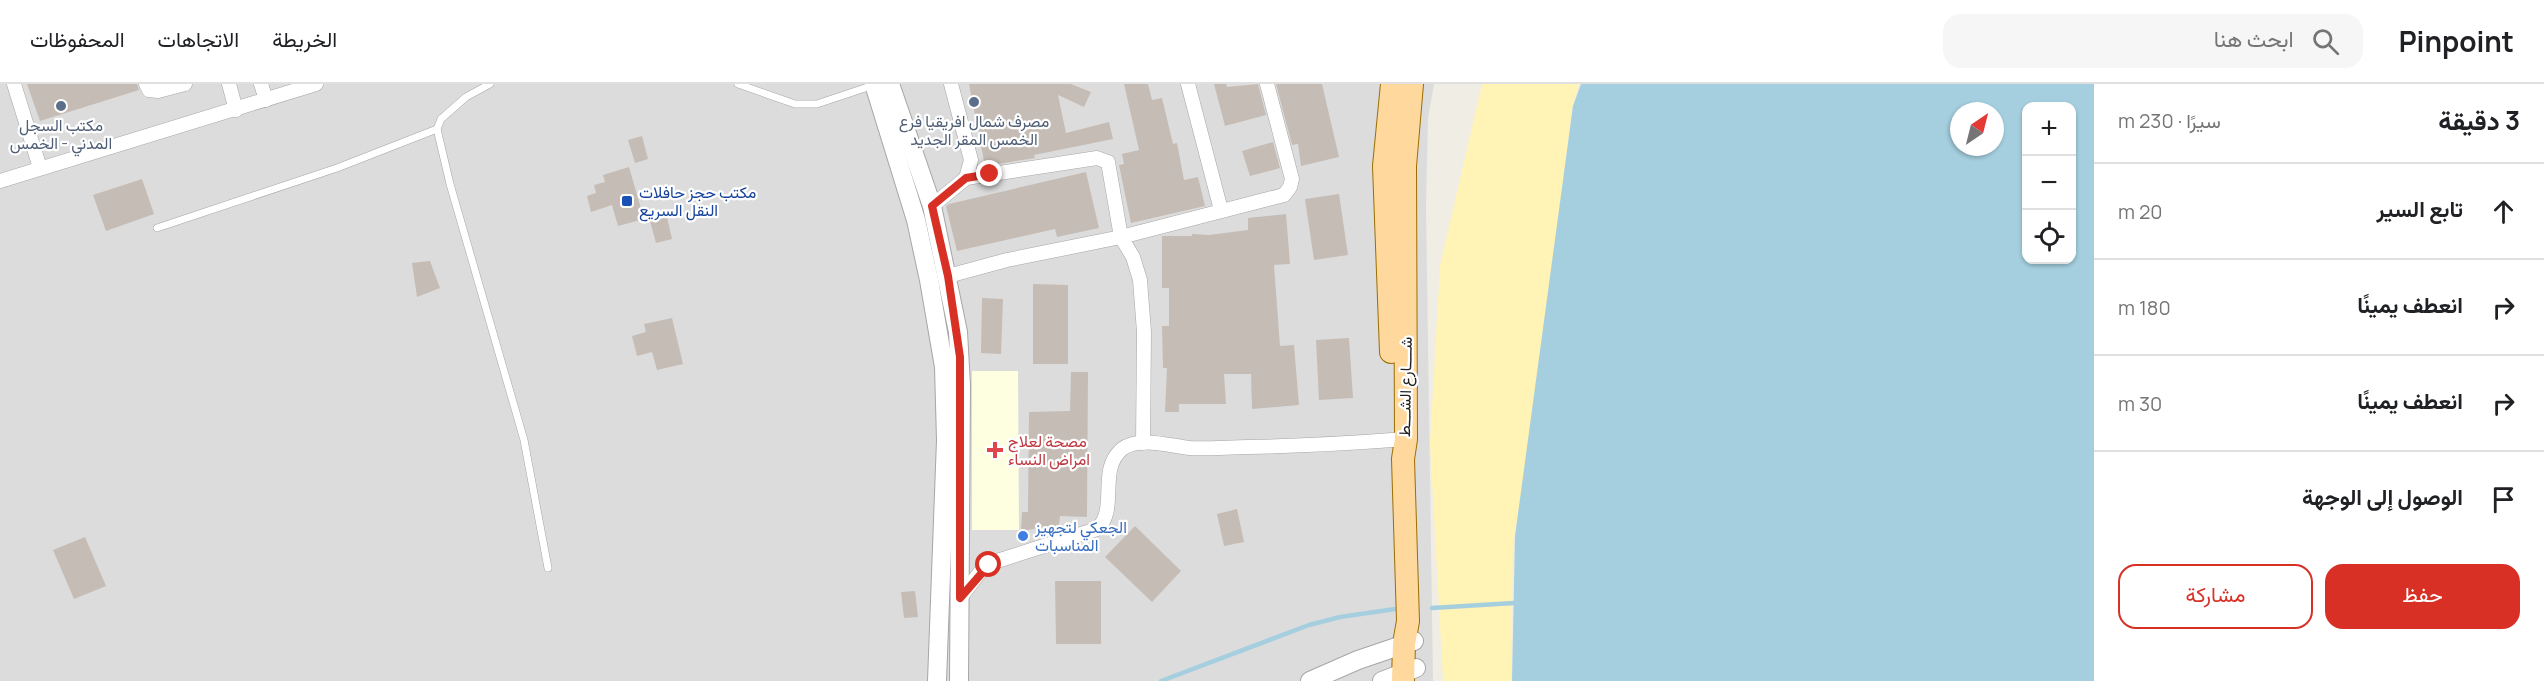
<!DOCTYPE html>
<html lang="ar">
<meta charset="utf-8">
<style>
body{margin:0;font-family:Manrope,Vazirmatn,sans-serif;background:#f6f6f6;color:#202124;direction:rtl}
.controls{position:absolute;right:18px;top:18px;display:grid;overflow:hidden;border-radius:12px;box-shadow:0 2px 4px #0004}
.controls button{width:54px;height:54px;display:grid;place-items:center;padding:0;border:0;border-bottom:2px solid #e0e0e0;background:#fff;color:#202124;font:30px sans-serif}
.compass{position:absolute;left:1950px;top:18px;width:54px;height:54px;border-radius:50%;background:#fff;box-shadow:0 2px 4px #0004;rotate:35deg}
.stop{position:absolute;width:18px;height:18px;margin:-14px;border:4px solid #d93025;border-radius:50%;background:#fff}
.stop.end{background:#d93025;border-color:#fff;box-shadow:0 2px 6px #0008}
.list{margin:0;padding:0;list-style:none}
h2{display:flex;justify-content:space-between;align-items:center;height:78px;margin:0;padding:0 24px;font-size:26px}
h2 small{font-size:20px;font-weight:400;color:#757577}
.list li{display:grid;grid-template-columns:39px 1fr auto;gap:18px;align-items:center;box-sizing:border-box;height:96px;padding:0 24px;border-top:2px solid #e0e0e0}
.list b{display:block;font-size:22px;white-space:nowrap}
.list em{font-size:20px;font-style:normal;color:#757577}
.actions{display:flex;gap:12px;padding:18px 24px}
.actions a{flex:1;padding:14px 0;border:2px solid #d93025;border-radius:18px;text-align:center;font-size:21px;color:#d93025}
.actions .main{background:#d93025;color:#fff}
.icon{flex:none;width:33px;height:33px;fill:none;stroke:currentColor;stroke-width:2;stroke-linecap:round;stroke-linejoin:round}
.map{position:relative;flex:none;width:2094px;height:597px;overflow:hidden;direction:ltr}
header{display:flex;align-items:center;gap:36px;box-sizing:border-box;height:84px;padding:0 30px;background:#fff;border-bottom:2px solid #e0e0e0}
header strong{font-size:28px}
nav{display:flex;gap:33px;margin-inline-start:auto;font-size:21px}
.search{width:420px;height:54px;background:#f6f6f6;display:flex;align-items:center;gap:15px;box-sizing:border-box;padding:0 21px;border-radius:18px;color:#757577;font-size:22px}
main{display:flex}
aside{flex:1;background:#fff}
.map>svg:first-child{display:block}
</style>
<header>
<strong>Pinpoint</strong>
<div class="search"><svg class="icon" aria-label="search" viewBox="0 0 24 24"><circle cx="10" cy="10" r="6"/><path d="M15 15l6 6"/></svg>ابحث هنا</div>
<nav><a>الخريطة</a><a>الاتجاهات</a><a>المحفوظات</a></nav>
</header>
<main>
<aside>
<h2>3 دقيقة<small>سيرًا · 230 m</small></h2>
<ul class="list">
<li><svg class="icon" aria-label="ahead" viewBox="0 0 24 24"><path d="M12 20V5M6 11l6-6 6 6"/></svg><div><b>تابع السير</b></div><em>20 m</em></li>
<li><svg class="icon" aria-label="right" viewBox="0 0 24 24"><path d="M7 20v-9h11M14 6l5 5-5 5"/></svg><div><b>انعطف يمينًا</b></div><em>180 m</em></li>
<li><svg class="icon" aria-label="right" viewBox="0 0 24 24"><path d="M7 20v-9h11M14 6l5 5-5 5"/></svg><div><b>انعطف يمينًا</b></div><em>30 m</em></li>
<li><svg class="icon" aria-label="arrive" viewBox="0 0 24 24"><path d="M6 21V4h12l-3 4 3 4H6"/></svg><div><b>الوصول إلى الوجهة</b></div></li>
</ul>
<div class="actions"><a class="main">حفظ</a><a>مشاركة</a></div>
</aside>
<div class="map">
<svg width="2094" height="597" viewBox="0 0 2094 597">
<rect width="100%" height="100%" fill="#f0ede5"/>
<polygon fill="#dddcdc" points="0,0 1434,0 1428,34 1426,123 1433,597 0,597"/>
<polygon fill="#feffe0" points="972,287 1018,287 1019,446 972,446"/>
<polygon fill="#fff3b5" points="1482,0 1579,0 1572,24 1535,334 1513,458 1511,597 1443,597 1430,359 1440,181"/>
<path fill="#a5cfdf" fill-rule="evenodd" d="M 1581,0 L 2094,0 L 2094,597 L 1512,597 L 1515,452 L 1573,22 ZM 2026,22 L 2072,22 L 2072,176 L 2026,176 ZM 1959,27 L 1995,27 L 1995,63 L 1959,63 Z"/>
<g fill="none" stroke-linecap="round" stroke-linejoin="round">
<g stroke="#a5cfdf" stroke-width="4.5">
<polyline points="1432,524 1514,519"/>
<polyline points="1161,597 1309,541 1340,533 1395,525"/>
</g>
</g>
<g fill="#c5bcb5">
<polygon points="27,0 137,0 139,6 40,37"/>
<polygon points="969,0 1071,0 1091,8 1084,23 1058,11 1066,49 1109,38 1113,55 1034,71 1035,74 985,82"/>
<polygon points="1124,0 1148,0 1152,16 1162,14 1173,60 1177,59 1184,96 1198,93 1205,122 1131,139 1119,81 1124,80 1122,70 1139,66"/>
<polygon points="1214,0 1226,0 1227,3 1258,0 1266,31 1225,42"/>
<polygon points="1276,0 1322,0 1339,73 1301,82 1298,60 1292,61"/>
<polygon points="642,52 648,75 635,79 628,56"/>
<polygon points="1273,58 1280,84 1250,92 1242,67"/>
<polygon points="629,83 644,135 618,142 612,121 591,128 587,112 596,109 594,101 605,98 603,91"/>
<polygon points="1086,88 1099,144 1057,153 1055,145 957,167 946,122 949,120"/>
<polygon points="142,95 154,130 106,147 93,111"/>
<polygon points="1339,110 1348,171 1314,176 1305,115"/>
<polygon points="1286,130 1290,180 1274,181 1280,262 1294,261 1299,321 1252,325 1251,290 1224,290 1226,320 1179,320 1179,328 1165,328 1167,284 1163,284 1162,242 1169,242 1169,204 1162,204 1162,152 1192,152 1192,150 1209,151 1248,146 1248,134"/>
<polygon points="667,133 672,155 656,159 650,137"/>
<polygon points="430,177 440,204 417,213 412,179"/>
<polygon points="1033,200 1068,201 1068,280 1033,280"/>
<polygon points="982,214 1003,215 1001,270 981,269"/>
<polygon points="672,234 683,280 657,286 652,268 637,272 632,252 646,248 644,240"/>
<polygon points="1349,254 1353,314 1319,316 1316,256"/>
<polygon points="1071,288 1088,288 1087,433 1060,432 1059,441 1021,447 1022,428 1028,428 1029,328 1070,327"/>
<polygon points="1237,425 1244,458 1224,462 1217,430"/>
<polygon points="1135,442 1181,487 1152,518 1105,473"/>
<polygon points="85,453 106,502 74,515 53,466"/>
<polygon points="1055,497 1101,497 1101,560 1056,560"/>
<polygon points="915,507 918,533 904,534 901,508"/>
</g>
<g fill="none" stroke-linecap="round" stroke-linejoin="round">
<g stroke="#a6a6a6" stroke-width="8">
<g id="service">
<polyline points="490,0 466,13 441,35 437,45 450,100 524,356 548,484"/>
<polyline points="738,0 795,20 817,20 874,1"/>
<polyline points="157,144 337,84 437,45"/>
</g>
</g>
<g stroke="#a6a6a6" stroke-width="15">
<g id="minor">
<polyline points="14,0 40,84"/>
<polyline points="146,0 149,6 158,7 185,0"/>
<polyline points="229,0 236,26"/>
<polyline points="261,0 266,16"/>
<polyline points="1188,0 1221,126"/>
<polyline points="966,94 1097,74 1108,78 1121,153 1133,173 1140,196 1144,248 1143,359"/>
<polyline points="0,97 316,0"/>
<polyline points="932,122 966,94 971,76 951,0"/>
<polyline points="948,192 1007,176 1121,153 1284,111 1290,103 1292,95 1267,0"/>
<path d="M 960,514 L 981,487 L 997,477 L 1097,445 C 1119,425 1097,386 1122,365 C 1139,352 1170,362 1190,364 C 1209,365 1230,363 1249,363 C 1302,362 1354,359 1406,355"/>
</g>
</g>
<g stroke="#a6a6a6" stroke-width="20">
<g id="tertiary">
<polyline points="874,0 916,136 929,196 944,283 946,356 937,597"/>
<polyline points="890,0 932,122 958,248 961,301 959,597"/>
<polyline points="1310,597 1358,576 1414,557"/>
<polyline points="1382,597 1416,584"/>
</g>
</g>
<g stroke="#9b6e00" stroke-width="24">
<g id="primary">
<polyline points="1391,268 1384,82 1392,0"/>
<polyline points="1403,597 1404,560 1408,537 1403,375 1406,355 1405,82 1412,0"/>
</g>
</g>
<use href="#service" stroke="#fff" stroke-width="7"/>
<use href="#minor" stroke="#fff" stroke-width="14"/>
<use href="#tertiary" stroke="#fff" stroke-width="18"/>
<use href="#primary" stroke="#fed89d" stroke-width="22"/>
</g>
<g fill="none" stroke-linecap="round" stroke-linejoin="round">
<polyline stroke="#d93025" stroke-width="8" points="989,481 960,514 960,273 948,192 932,122 966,94 990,90"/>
</g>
<g fill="#5c6f8a" stroke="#fff" stroke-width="2">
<circle cx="974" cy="18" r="6"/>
<circle cx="61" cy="22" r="6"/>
</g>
<rect fill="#1a4fb4" stroke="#fff" stroke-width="2" x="621" y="111" width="12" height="12" rx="3"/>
<path fill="#e0444e" stroke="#fff" stroke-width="2" d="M992 357h6v6h6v6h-6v6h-6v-6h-6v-6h6z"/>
<circle fill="#3f7fe0" stroke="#fff" stroke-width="2" cx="1023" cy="452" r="6"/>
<g text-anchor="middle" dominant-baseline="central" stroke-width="4.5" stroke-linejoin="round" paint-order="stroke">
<g font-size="16" fill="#4e5e75" stroke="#fff">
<text x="974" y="37">مصرف شمال افريقيا فرع<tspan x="974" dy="18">الخمس المقر الجديد</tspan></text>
<text x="61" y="41">مكتب السجل<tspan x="61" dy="18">المدني - الخمس</tspan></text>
</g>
<g font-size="16" fill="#164399" stroke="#fff" text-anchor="start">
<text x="639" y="108">مكتب حجز حافلات<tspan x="639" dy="18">النقل السريع</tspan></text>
</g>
<g font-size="16" fill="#1f1f1f" stroke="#fff">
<text transform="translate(1405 303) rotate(-89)">شــــارع الشـــط</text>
</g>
<g font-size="16" fill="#be3a42" stroke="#fff" text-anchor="start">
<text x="1008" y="357">مصحة لعلاج<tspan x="1008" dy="18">امراض النساء</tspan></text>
</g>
<g font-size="16" fill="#366cbe" stroke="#fff" text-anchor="start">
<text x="1035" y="443">الجعكي لتجهيز<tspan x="1035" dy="18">المناسبات</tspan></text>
</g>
</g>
</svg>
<div class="controls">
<button>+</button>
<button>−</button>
<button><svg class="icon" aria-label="locate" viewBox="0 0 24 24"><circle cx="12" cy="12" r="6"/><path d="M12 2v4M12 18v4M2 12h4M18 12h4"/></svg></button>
</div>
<svg class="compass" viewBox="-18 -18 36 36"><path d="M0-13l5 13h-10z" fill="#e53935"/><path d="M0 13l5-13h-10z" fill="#757577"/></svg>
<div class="stop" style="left:989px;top:481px"></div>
<div class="stop end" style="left:990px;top:90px"></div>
</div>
</main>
